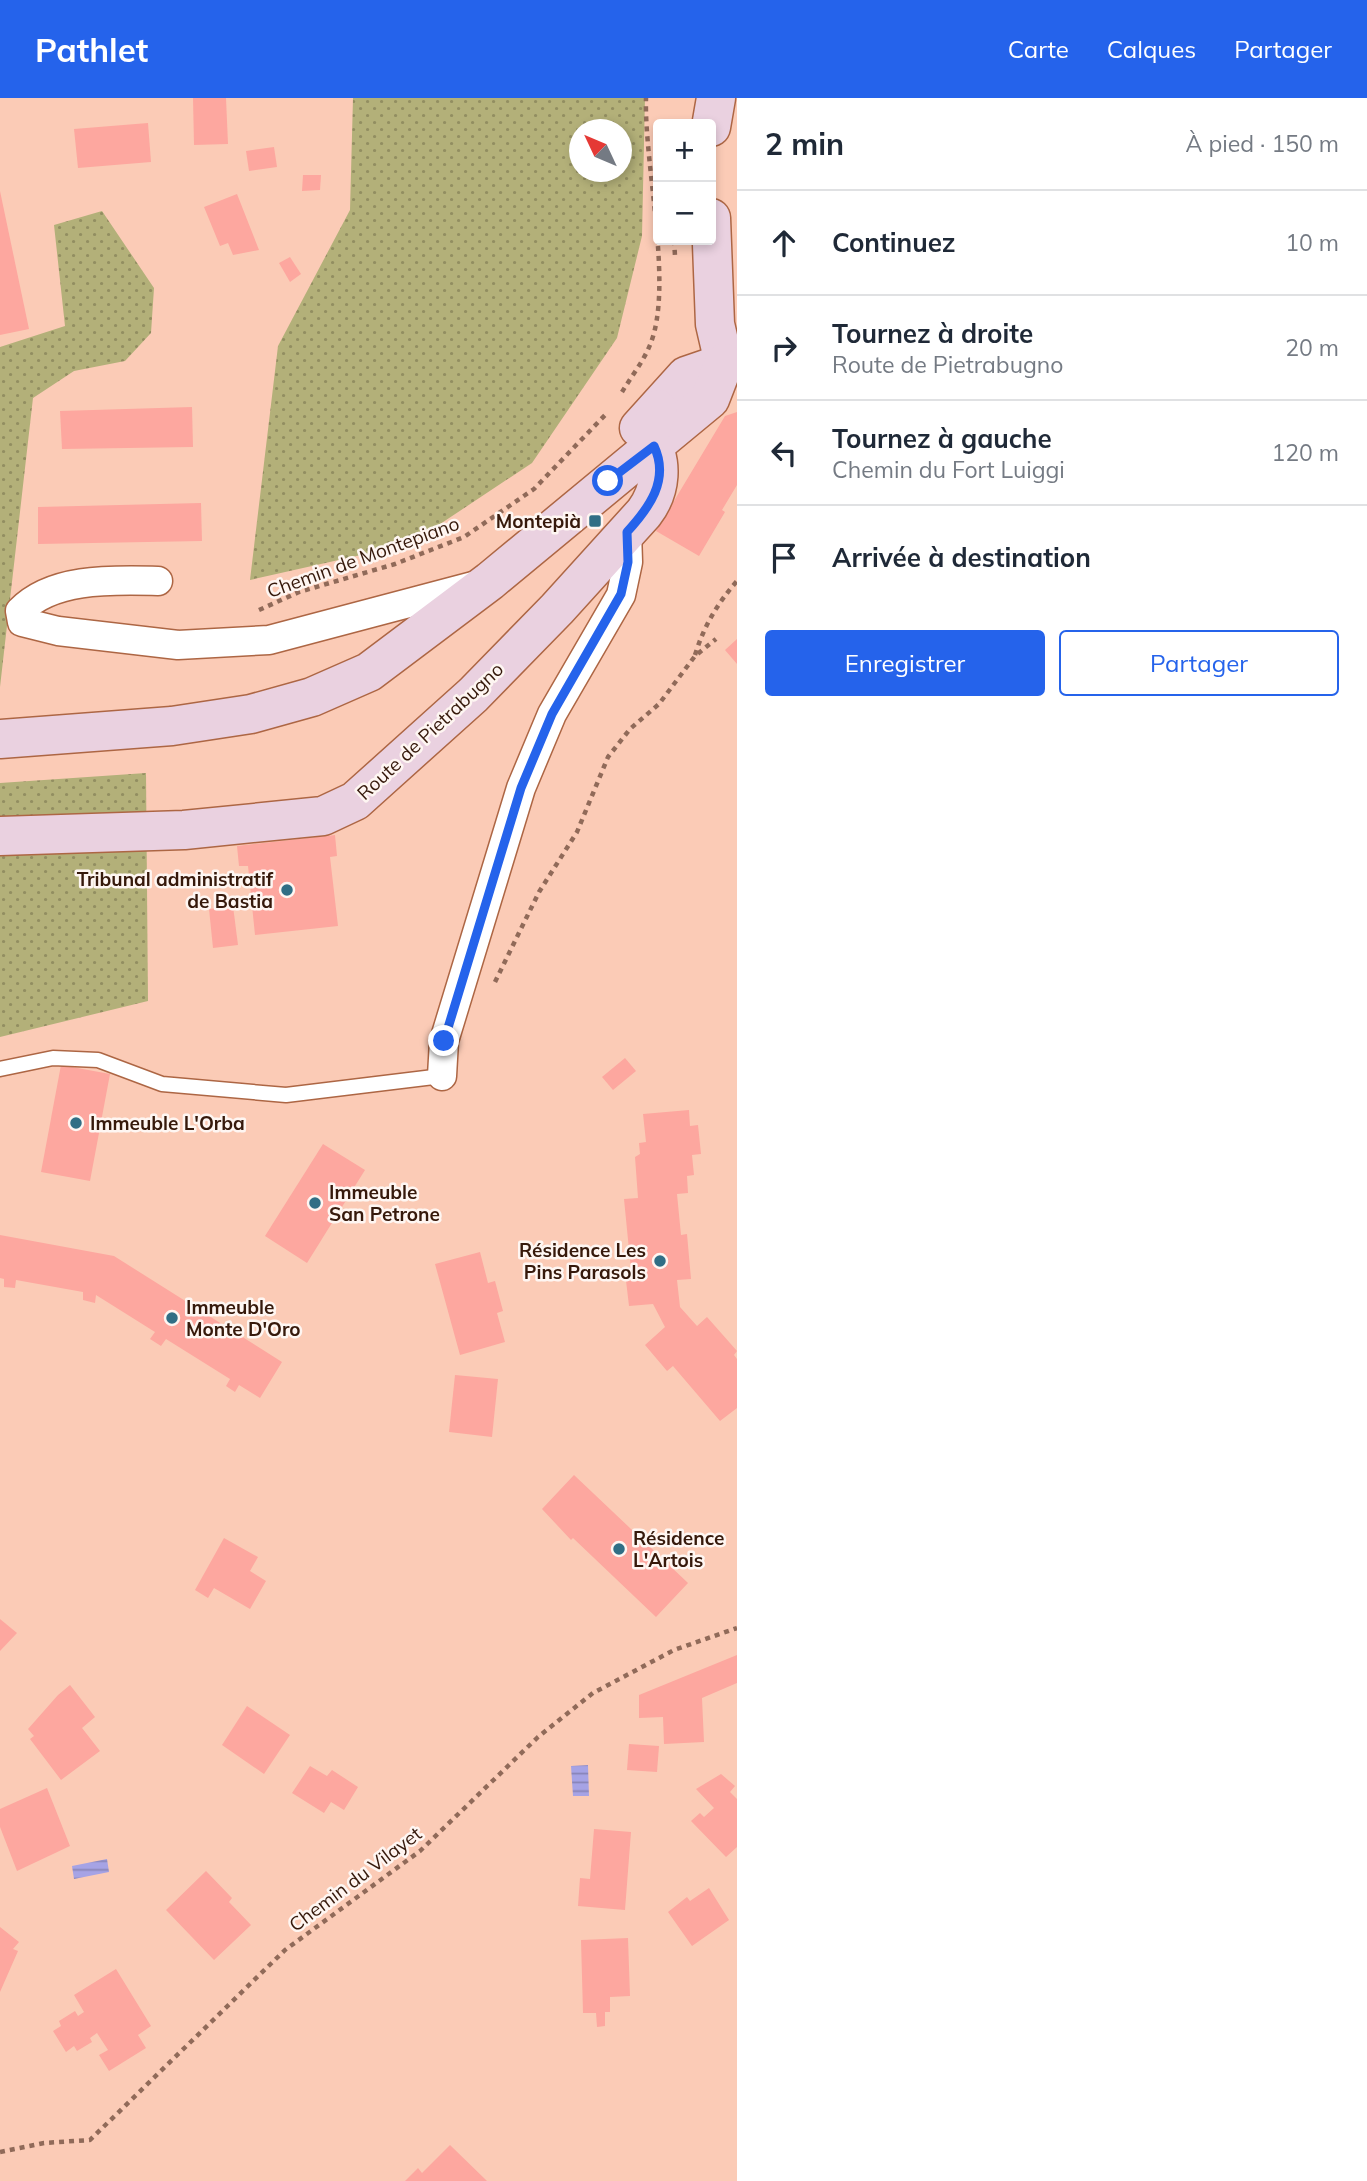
<!DOCTYPE html>
<html lang="fr">
<meta charset="utf-8">
<style>
body{margin:0;font-family:Mulish,sans-serif;background:#f2f2f3;color:#1f2937}
.controls{position:absolute;right:21px;top:21px;display:grid;overflow:hidden;border-radius:7px;box-shadow:0 4px 10px #0003}
.controls button{width:63px;height:63px;display:grid;place-items:center;padding:0;border:0;border-bottom:2px solid #e0e1e3;background:#fff;color:#1f2937;font:35px sans-serif}
.compass{position:absolute;left:569px;top:21px;width:63px;height:63px;border-radius:50%;background:#fff;box-shadow:0 4px 10px #0003;rotate:314deg}
.stop{position:absolute;width:21px;height:21px;margin:-16px;border:5px solid #2563eb;border-radius:50%;background:#fff}
.stop.end{background:#2563eb;border-color:#fff;box-shadow:0 2px 7px #0008}
.list{margin:0;padding:0;list-style:none}
h2{display:flex;justify-content:space-between;align-items:center;height:91px;margin:0;padding:0 28px;font-size:30px}
h2 small{font-size:23px;font-weight:400;color:#747a83}
.list li{display:grid;grid-template-columns:46px 1fr auto;gap:21px;align-items:center;box-sizing:border-box;height:105px;padding:0 28px;border-top:2px solid #e0e1e3}
.list b{display:block;font-size:26px;white-space:nowrap}
.list p{margin:0;font-size:23px;white-space:nowrap;color:#747a83}
.list em{font-size:23px;font-style:normal;color:#747a83}
.actions{display:flex;gap:14px;padding:21px 28px}
.actions a{flex:1;padding:16px 0;border:2px solid #2563eb;border-radius:7px;text-align:center;font-size:24px;color:#2563eb}
.actions .main{background:#2563eb;color:#fff}
.icon{flex:none;width:38px;height:38px;fill:none;stroke:currentColor;stroke-width:2;stroke-linecap:round;stroke-linejoin:round}
.map{position:relative;flex:none;width:737px;height:2083px;overflow:hidden}
header{display:flex;align-items:center;gap:42px;box-sizing:border-box;height:98px;padding:0 35px;background:#2563eb;color:#fff}
header strong{font-size:33px}
nav{display:flex;gap:38px;margin-inline-start:auto;font-size:24px}
main{display:flex}
aside{flex:1;background:#fff}
.map>svg:first-child{display:block}
</style>
<header>
<strong>Pathlet</strong>
<nav><a>Carte</a><a>Calques</a><a>Partager</a></nav>
</header>
<main>
<div class="map">
<svg width="737" height="2083" viewBox="0 0 737 2083">
<defs>
<pattern id="grass-dots" width="8" height="8" patternUnits="userSpaceOnUse" patternTransform="scale(1.75)"><rect width="8" height="8" fill="#b3b079"/><path d="M2 2h.1M6 6h.1" fill="none" stroke="#928e61" stroke-width="1.8" stroke-linecap="round"/></pattern>
<pattern id="water-rules" width="6" height="5" patternUnits="userSpaceOnUse" patternTransform="scale(1.75)"><rect width="6" height="5" fill="#a6a3e5"/><path d="M0 2.5h6" fill="none" stroke="#8884b8"/></pattern>
</defs>
<rect width="100%" height="100%" fill="#fbcbb6"/>
<g fill="url(#grass-dots)" fill-rule="evenodd">
<path d="M 353,0 L 645,0 L 642,138 L 617,240 L 532,365 L 410,446 L 250,482 L 278,248 L 350,112 ZM 580,32 L 622,32 L 622,74 L 580,74 Z"/>
<polygon points="102,113 154,190 151,235 125,263 74,273 33,300 0,589 0,249 65,228 54,127"/>
<polygon points="146,675 148,903 0,939 0,685"/>
</g>
<g fill="url(#water-rules)">
<polygon points="588,1667 589,1698 573,1698 571,1668"/>
<polygon points="107,1761 109,1774 74,1781 72,1768"/>
</g>
<g fill="#fda79f">
<polygon points="193,0 226,0 228,46 194,47"/>
<polygon points="148,25 151,64 78,70 74,31"/>
<polygon points="274,49 277,69 249,73 246,53"/>
<polygon points="303,77 321,77 320,92 302,93"/>
<polygon points="0,93 29,231 0,237"/>
<polygon points="237,96 259,152 233,157 228,145 220,148 204,109"/>
<polygon points="290,159 301,176 290,184 279,165"/>
<polygon points="192,309 193,349 62,351 60,313"/>
<polygon points="737,314 737,387 722,412 725,414 699,458 656,433 725,318"/>
<polygon points="201,405 202,443 38,446 38,409"/>
<polygon points="737,541 737,566 725,552"/>
<polygon points="335,737 337,758 330,759 338,828 255,837 248,768 239,768 237,748"/>
<polygon points="233,808 238,847 213,850 209,811"/>
<polygon points="625,960 636,973 613,992 602,979"/>
<polygon points="61,967 110,976 90,1083 41,1074"/>
<polygon points="689,1012 690,1028 698,1027 701,1056 692,1057 694,1077 687,1078 688,1095 677,1096 681,1137 687,1136 691,1181 677,1182 680,1209 697,1228 707,1219 737,1253 734,1257 737,1261 737,1310 720,1323 673,1268 667,1273 645,1247 665,1229 653,1206 629,1208 625,1174 631,1172 624,1101 638,1100 635,1059 640,1056 639,1045 646,1044 643,1016"/>
<polygon points="323,1046 365,1072 307,1165 265,1138"/>
<polygon points="0,1137 114,1158 282,1264 260,1300 239,1287 235,1294 226,1288 230,1281 166,1241 161,1248 150,1241 155,1234 96,1197 95,1205 83,1202 83,1194 16,1182 15,1190 4,1189 4,1181 0,1180"/>
<polygon points="480,1154 488,1185 495,1183 503,1213 497,1215 505,1244 460,1257 435,1166"/>
<polygon points="455,1277 498,1281 492,1339 449,1334"/>
<polygon points="574,1377 688,1485 656,1519 573,1440 571,1442 542,1411"/>
<polygon points="224,1440 258,1459 250,1473 266,1483 250,1511 214,1490 208,1500 195,1492"/>
<polygon points="0,1521 17,1535 0,1553"/>
<polygon points="737,1557 737,1585 702,1600 704,1644 664,1646 663,1619 639,1620 639,1597"/>
<polygon points="70,1587 95,1619 82,1630 100,1653 61,1682 30,1641 34,1638 28,1631 58,1597"/>
<polygon points="247,1608 290,1637 264,1676 222,1647"/>
<polygon points="629,1646 659,1648 657,1674 627,1672"/>
<polygon points="310,1668 327,1678 332,1672 358,1689 344,1712 331,1704 324,1715 292,1695"/>
<polygon points="721,1676 735,1688 730,1694 737,1701 737,1749 726,1759 691,1723 700,1715 704,1719 714,1710 696,1691"/>
<polygon points="47,1690 70,1748 17,1773 0,1729 0,1711"/>
<polygon points="594,1731 631,1734 625,1812 578,1808 580,1780 590,1781"/>
<polygon points="206,1773 232,1800 229,1804 251,1827 214,1862 166,1812"/>
<polygon points="709,1790 729,1822 692,1848 668,1814 687,1799 690,1803"/>
<polygon points="0,1829 19,1844 13,1851 18,1853 0,1894"/>
<polygon points="628,1840 630,1898 610,1899 610,1914 605,1914 605,1928 597,1929 596,1915 583,1915 581,1842"/>
<polygon points="116,1871 151,1928 138,1937 146,1950 109,1973 99,1957 108,1952 97,1935 90,1940 92,1944 77,1953 74,1948 66,1954 53,1933 61,1928 59,1923 75,1913 78,1918 84,1914 74,1897"/>
<polygon points="450,2047 487,2083 405,2083 418,2070 422,2075"/>
</g>
<g fill="none" stroke-linecap="round" stroke-linejoin="round">
<g stroke="#ad6644" stroke-width="17">
<polyline id="service" points="0,971 53,960 98,962 162,986 286,997 442,978"/>
</g>
<g stroke="#ad6644" stroke-width="31">
<g id="minor">
<path d="M 158,483 C 113,482 53,479 20,513 L 22,524 L 58,533 L 178,547 L 269,542 L 473,488"/>
<polyline points="442,978 444,943 521,690 552,616 621,497 628,464 627,434"/>
</g>
</g>
<g stroke="#ad6644" stroke-width="41">
<g id="secondary">
<polyline points="711,29 716,0"/>
<polyline points="711,120 715,226 724,265"/>
<polyline points="639,330 686,278 724,265"/>
<polyline points="0,641 172,628 251,616 312,599 369,574 490,483 710,301 724,265"/>
<path d="M 0,738 L 184,732 L 323,718 L 355,703 L 473,597 L 557,511 L 644,415 C 661,393 664,363 648,340 L 658,311"/>
</g>
</g>
<g stroke="#906a59" stroke-width="4.5" stroke-dasharray="5 5" stroke-linecap="butt">
<polyline points="674,142 675,158"/>
<path d="M 622,294 C 631,279 643,264 650,247 C 674,189 644,68 646,0"/>
<polyline points="259,512 299,494 395,466 464,439 534,391 607,315"/>
<path d="M 695,557 C 704,528 717,506 737,483"/>
<polyline points="495,884 539,794 577,734 608,659 630,631 659,606 695,558 716,541"/>
<polyline points="0,2054 44,2045 90,2042 285,1852 420,1753 538,1639 593,1595 674,1552 737,1530"/>
</g>
<use href="#service" stroke="#fff" stroke-width="14"/>
<use href="#minor" stroke="#fff" stroke-width="28"/>
<use href="#secondary" stroke="#ead1e0" stroke-width="38"/>
</g>
<g fill="none" stroke-linecap="round" stroke-linejoin="round">
<path stroke="#2563eb" stroke-width="9" d="M 444,943 L 521,690 L 552,616 L 621,496 L 628,464 L 627,434 C 649,410 670,382 654,348 L 608,383"/>
</g>
<g fill="#316e85" stroke="#fef6f2" stroke-width="2.5">
<rect x="588" y="416" width="14" height="14" rx="3.5"/>
<circle cx="287" cy="792" r="7"/>
<circle cx="76" cy="1025" r="7"/>
<circle cx="315" cy="1105" r="7"/>
<circle cx="660" cy="1163" r="7"/>
<circle cx="172" cy="1220" r="7"/>
<circle cx="619" cy="1451" r="7"/>
</g>
<g text-anchor="middle" dominant-baseline="central" stroke-width="5" stroke-linejoin="round" paint-order="stroke">
<g font-size="19" font-weight="bold" fill="#36190b" stroke="#fef6f2" text-anchor="start">
<text x="581" y="423" text-anchor="end">Montepià</text>
<text x="273" y="781" text-anchor="end">Tribunal administratif<tspan x="273" dy="22">de Bastia</tspan></text>
<text x="90" y="1025">Immeuble L'Orba</text>
<text x="329" y="1094">Immeuble<tspan x="329" dy="22">San Petrone</tspan></text>
<text x="646" y="1152" text-anchor="end">Résidence Les<tspan x="646" dy="22">Pins Parasols</tspan></text>
<text x="186" y="1209">Immeuble<tspan x="186" dy="22">Monte D'Oro</tspan></text>
<text x="633" y="1440">Résidence<tspan x="633" dy="22">L'Artois</tspan></text>
</g>
<g font-size="19" fill="#36190b" stroke="#fef6f2">
<text transform="translate(363 459) rotate(-20)">Chemin de Montepiano</text>
<text transform="translate(430 633) rotate(-43)">Route de Pietrabugno</text>
<text transform="translate(355 1781) rotate(-37)">Chemin du Vilayet</text>
</g>
</g>
</svg>
<div class="controls">
<button>+</button>
<button>−</button>
</div>
<svg class="compass" viewBox="-18 -18 36 36"><path d="M0-13l5 13h-10z" fill="#e53935"/><path d="M0 13l5-13h-10z" fill="#747a83"/></svg>
<div class="stop" style="left:608px;top:383px"></div>
<div class="stop end" style="left:444px;top:943px"></div>
</div>
<aside>
<h2>2 min<small>À pied · 150 m</small></h2>
<ul class="list">
<li><svg class="icon" aria-label="ahead" viewBox="0 0 24 24"><path d="M12 20V5M6 11l6-6 6 6"/></svg><div><b>Continuez</b></div><em>10 m</em></li>
<li><svg class="icon" aria-label="right" viewBox="0 0 24 24"><path d="M7 20v-9h11M14 6l5 5-5 5"/></svg><div><b>Tournez à droite</b><p>Route de Pietrabugno</p></div><em>20 m</em></li>
<li><svg class="icon" aria-label="left" viewBox="0 0 24 24"><path d="M17 20v-9H6M10 6l-5 5 5 5"/></svg><div><b>Tournez à gauche</b><p>Chemin du Fort Luiggi</p></div><em>120 m</em></li>
<li><svg class="icon" aria-label="arrive" viewBox="0 0 24 24"><path d="M6 21V4h12l-3 4 3 4H6"/></svg><div><b>Arrivée à destination</b></div></li>
</ul>
<div class="actions"><a class="main">Enregistrer</a><a>Partager</a></div>
</aside>
</main>
